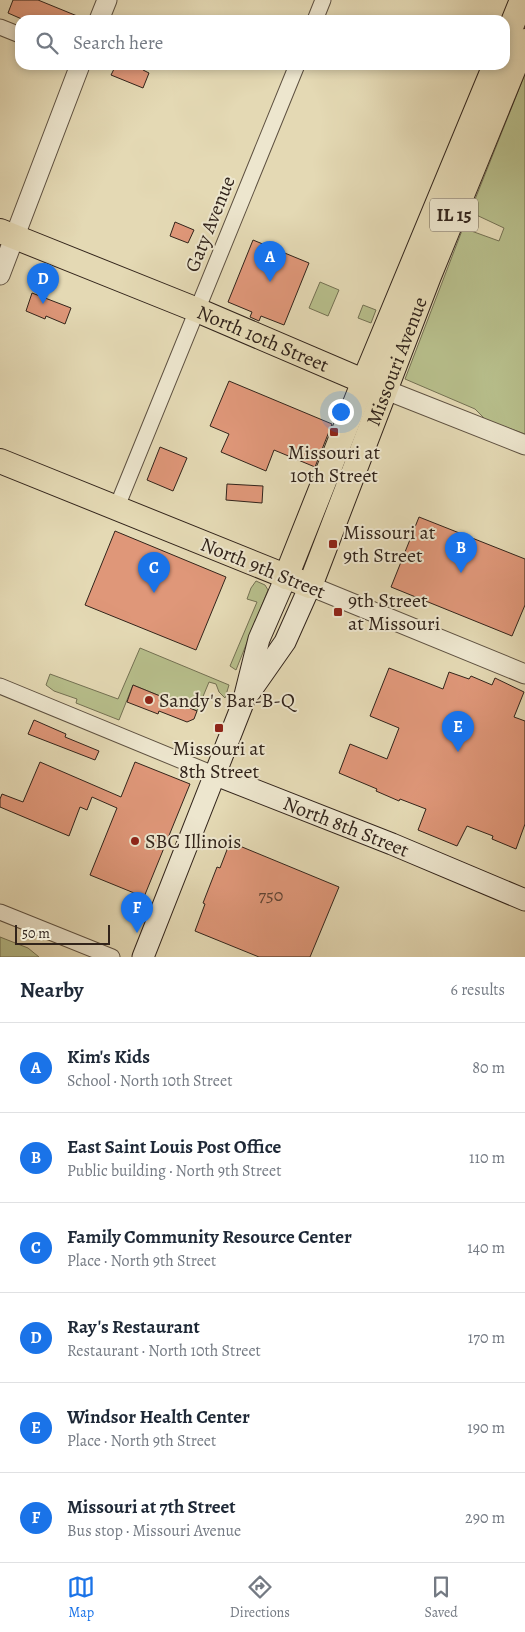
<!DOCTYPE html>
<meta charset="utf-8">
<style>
body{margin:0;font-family:Alegreya,serif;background:#f2f2f3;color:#1f2937}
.scale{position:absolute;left:15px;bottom:12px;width:95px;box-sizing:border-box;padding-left:5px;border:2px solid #32241b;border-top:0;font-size:14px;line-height:18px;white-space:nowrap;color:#32241b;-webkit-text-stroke:4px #ede6ce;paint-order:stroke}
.you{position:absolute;left:340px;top:411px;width:18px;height:18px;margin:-12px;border:4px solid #fff;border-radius:50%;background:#1a73e8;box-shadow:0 0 0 8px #1a73e833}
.badge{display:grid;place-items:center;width:32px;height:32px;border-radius:50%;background:#1a73e8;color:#fff;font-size:16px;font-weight:700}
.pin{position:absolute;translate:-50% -41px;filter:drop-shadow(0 1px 2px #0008)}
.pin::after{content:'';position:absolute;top:26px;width:18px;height:15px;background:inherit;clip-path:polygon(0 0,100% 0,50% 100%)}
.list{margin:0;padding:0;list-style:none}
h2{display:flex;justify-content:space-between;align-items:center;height:65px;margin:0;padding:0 20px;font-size:21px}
h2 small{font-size:16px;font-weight:400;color:#747a83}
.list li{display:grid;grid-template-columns:32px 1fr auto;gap:15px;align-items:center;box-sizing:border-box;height:90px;padding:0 20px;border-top:1px solid #e0e1e3}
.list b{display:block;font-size:19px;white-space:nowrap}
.list p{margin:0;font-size:16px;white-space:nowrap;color:#747a83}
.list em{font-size:16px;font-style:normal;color:#747a83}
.icon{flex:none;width:28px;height:28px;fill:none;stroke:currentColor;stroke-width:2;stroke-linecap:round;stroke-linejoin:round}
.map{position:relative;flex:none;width:525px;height:957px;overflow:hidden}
.search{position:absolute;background:#fff;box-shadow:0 2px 8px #0003;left:15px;right:15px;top:15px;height:55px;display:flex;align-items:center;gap:12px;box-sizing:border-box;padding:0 18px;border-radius:15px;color:#747a83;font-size:19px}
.sheet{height:605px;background:#fff}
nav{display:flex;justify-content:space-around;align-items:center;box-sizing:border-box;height:70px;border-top:1px solid #e0e1e3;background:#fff;font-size:14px;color:#747a83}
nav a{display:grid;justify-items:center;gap:2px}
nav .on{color:#1a73e8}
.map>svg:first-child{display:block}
</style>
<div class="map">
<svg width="525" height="957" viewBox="0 0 525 957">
<rect width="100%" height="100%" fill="#e4d9b4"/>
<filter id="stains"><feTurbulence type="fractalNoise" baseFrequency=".004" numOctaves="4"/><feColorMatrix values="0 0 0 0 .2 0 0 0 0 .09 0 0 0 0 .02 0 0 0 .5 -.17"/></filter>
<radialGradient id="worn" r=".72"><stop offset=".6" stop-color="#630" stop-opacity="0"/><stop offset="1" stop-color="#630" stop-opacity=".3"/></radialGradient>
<g fill="#b7be8b" stroke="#747153">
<polygon points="525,74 525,434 486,420 475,409 405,379 463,228 499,241 504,228 470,212"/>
<polygon points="320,282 339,290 328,316 309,308"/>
<polygon points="363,305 376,310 371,323 358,318"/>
<polygon points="256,581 265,585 268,590 236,670 230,666 257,602 247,599 251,588"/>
<polygon points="140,648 229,685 225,698 219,692 216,684 209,682 197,711 133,685 119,720 76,703 77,699 54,691 46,685 50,674 118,699"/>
<polygon points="0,937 28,948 39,957 0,957"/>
</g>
<g fill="#df9779" stroke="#32241b">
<polygon points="13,0 38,0 87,20 24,20 8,13"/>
<polygon points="116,65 145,65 143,70 149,73 143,88 111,75"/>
<polygon points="175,222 194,230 188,243 170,236"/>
<polygon points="253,240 309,263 284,325 261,316 259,321 250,317 252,312 228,302"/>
<polygon points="32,293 71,308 65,324 46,316 45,319 26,311"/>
<polygon points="229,381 332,424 315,467 274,450 266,471 221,452 229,434 210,426"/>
<polygon points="160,447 187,458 173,491 147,480"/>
<polygon points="227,484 263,486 262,503 226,500"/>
<polygon points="419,517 525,559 525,605 512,636 391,587"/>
<polygon points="115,531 226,577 196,650 85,605"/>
<polygon points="389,668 443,689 449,672 469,679 471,676 492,685 495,678 524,692 514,717 525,721 525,824 516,849 492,839 493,836 467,826 457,846 418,830 426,809 400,799 399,801 376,791 377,789 339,773 350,744 387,759 399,728 370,716"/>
<polygon points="133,685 197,711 194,719 187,722 159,711 158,714 127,702"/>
<polygon points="34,720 66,734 65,737 99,751 95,760 28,734"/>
<polygon points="40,762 121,797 135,762 190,784 144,897 90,875 117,808 92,797 87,810 80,807 69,836 0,807 0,799 2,794 23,802"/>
<polygon points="230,842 339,887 310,957 259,957 195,931 205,904 203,903 217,867 220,868"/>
</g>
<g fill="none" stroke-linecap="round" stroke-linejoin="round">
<g stroke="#5e5141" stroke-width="17">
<g id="minor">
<polyline points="315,20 323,0"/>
<polyline points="0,27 20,35"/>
<polyline points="116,509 297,65"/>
<polyline points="0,686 216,775"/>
<polyline points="0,912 112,957"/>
</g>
</g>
<g stroke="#5e5141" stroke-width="21">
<g id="tertiary">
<polyline points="99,20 107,0"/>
<polyline points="0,275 80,65"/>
<polyline points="386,390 525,445"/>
<polyline points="310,586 525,674"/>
</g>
</g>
<g stroke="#32241b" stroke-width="23">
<g id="secondary">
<polyline points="250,692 285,642 310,586"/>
<path id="s1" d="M 216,775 L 392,844 L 525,900"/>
<polyline points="143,957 243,703 259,639 286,577"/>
</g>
</g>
<g stroke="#32241b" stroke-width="26">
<g id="primary">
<polyline points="505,42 522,0"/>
<path id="s2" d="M 0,231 L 197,310 L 377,387"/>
<path id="s3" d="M 0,461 L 310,586 L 429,276 L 525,41"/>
<polyline points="286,577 364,381 495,65"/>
</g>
</g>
<use href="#minor" stroke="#ede6ce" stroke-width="15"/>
<use href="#tertiary" stroke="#ede6ce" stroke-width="19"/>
<use href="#secondary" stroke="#ede6ce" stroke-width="21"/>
<use href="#primary" stroke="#e4d9b4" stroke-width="24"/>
</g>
<g fill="#8f2418" stroke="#ede6ce" stroke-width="2">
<rect x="329" y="427" width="10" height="10" rx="2.5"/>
<rect x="328" y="539" width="10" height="10" rx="2.5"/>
<rect x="333" y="607" width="10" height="10" rx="2.5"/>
<circle cx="149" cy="700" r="5"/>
<rect x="214" y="723" width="10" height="10" rx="2.5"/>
<circle cx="135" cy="841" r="5"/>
</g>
<g text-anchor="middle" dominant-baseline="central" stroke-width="4" stroke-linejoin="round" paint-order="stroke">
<g font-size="18" fill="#5d4132">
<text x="271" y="895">750</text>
</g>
<rect fill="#ede6ce" stroke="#6a5e51" stroke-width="1" x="430" y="198.5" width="48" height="33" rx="4"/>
<g font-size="19" font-weight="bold" fill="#32241b">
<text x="454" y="215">IL 15</text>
</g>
<g font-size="20" fill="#32241b" stroke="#ede6ce">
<text transform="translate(210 224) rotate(-68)">Gaty Avenue</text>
<text stroke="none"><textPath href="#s2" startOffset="284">North 10th Street</textPath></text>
<text stroke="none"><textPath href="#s3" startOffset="575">Missouri Avenue</textPath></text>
<text transform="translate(263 568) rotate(22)">North 9th Street</text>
<text stroke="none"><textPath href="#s1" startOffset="140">North 8th Street</textPath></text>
</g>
<g font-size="20" fill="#32241b" stroke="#ede6ce" text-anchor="start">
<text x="334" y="452" text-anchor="middle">Missouri at<tspan x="334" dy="23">10th Street</tspan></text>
<text x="343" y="532">Missouri at<tspan x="343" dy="23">9th Street</tspan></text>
<text x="348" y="600">9th Street<tspan x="348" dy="23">at Missouri</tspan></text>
<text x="159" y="700">Sandy's Bar-B-Q</text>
<text x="219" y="748" text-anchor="middle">Missouri at<tspan x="219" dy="23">8th Street</tspan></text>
<text x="145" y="841">SBC Illinois</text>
</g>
</g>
<rect width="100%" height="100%" filter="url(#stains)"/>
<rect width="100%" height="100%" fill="url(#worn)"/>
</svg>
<div class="scale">50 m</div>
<div class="you"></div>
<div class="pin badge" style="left:270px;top:282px">A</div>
<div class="pin badge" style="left:461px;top:573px">B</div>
<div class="pin badge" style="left:154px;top:593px">C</div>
<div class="pin badge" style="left:43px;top:304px">D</div>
<div class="pin badge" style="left:458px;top:752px">E</div>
<div class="pin badge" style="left:137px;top:933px">F</div>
<div class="search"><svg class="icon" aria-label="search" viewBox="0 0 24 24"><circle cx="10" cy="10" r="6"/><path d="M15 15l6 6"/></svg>Search here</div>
</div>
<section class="sheet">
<h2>Nearby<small>6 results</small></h2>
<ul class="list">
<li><span class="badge">A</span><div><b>Kim's Kids</b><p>School · North 10th Street</p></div><em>80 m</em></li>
<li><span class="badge">B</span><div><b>East Saint Louis Post Office</b><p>Public building · North 9th Street</p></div><em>110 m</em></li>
<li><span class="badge">C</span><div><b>Family Community Resource Center</b><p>Place · North 9th Street</p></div><em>140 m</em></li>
<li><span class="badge">D</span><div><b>Ray's Restaurant</b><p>Restaurant · North 10th Street</p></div><em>170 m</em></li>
<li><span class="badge">E</span><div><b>Windsor Health Center</b><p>Place · North 9th Street</p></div><em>190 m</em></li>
<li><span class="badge">F</span><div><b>Missouri at 7th Street</b><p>Bus stop · Missouri Avenue</p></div><em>290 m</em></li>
</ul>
</section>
<nav>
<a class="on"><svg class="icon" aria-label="map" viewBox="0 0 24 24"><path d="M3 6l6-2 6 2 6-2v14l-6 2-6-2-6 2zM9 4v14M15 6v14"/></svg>Map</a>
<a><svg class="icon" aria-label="directions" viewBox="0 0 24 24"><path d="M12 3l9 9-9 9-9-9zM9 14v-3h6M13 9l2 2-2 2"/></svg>Directions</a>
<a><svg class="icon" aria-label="saved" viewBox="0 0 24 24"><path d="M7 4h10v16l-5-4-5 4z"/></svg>Saved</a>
</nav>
